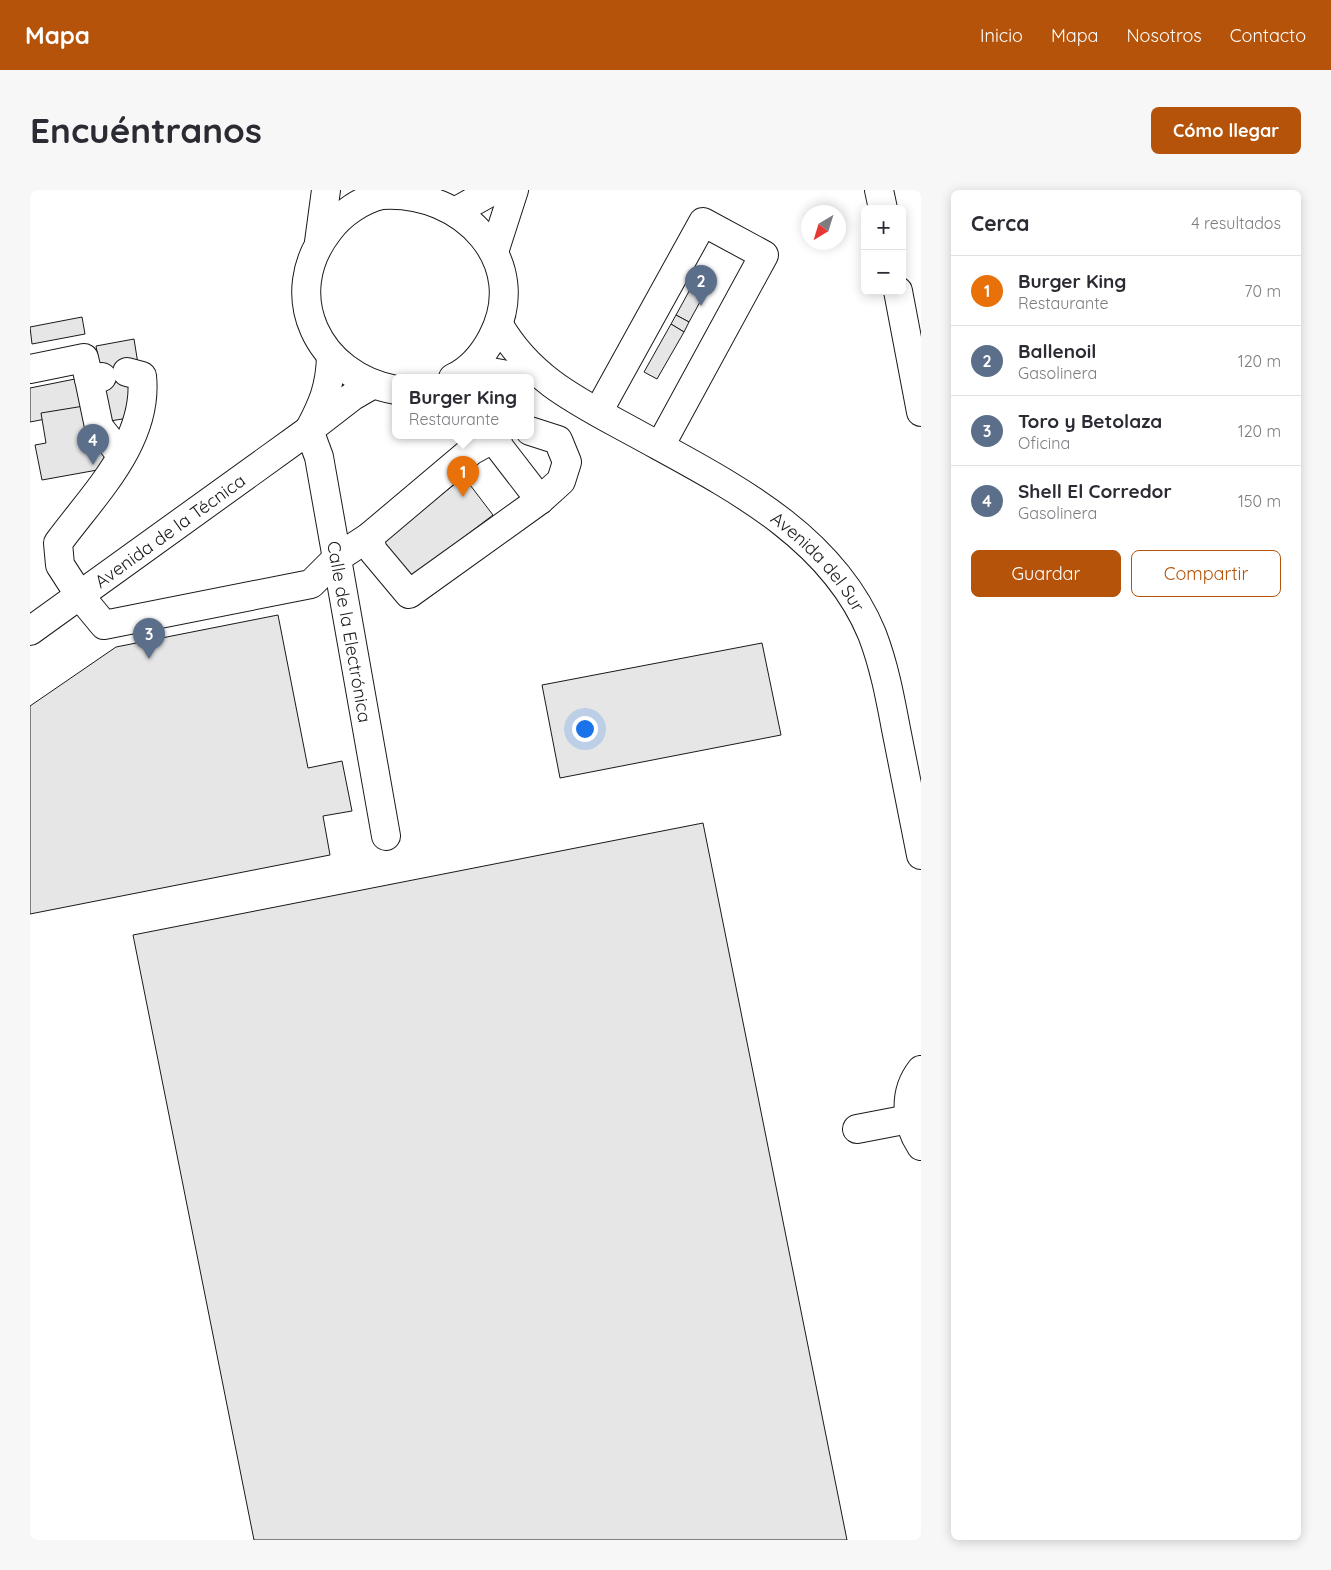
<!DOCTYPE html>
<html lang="es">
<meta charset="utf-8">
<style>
body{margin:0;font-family:Quicksand,sans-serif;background:#f7f7f7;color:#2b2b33}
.controls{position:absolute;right:15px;top:15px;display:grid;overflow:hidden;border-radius:8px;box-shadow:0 2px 12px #0003}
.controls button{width:45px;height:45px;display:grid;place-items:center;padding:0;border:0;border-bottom:1px solid #e1e1e2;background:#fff;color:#2b2b33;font:25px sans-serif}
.compass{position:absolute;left:771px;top:15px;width:45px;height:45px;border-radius:50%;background:#fff;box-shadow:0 2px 12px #0003;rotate:218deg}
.you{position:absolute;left:554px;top:538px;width:18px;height:18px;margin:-12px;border:4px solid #fff;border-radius:50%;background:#1a73e8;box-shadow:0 0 0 8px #1a73e833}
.badge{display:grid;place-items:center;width:32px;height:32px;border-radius:50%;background:#b45309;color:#fff;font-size:16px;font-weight:700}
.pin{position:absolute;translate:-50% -41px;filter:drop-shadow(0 1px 2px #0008)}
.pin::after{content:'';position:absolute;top:26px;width:18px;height:15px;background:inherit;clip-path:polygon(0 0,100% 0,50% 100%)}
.popup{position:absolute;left:362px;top:184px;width:142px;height:65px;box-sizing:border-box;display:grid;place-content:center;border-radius:8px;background:#fff;filter:drop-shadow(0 1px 4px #0005);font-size:16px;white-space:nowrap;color:#7c7c81}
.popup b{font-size:19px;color:#2b2b33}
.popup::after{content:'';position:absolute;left:50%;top:100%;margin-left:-10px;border:10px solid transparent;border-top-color:#fff}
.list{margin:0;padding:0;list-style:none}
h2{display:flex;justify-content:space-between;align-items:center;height:65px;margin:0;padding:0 20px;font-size:21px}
h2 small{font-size:16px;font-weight:400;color:#7c7c81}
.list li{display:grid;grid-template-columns:32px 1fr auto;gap:15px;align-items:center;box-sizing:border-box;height:70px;padding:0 20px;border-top:1px solid #e1e1e2}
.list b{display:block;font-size:19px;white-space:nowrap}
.list p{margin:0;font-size:16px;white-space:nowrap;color:#7c7c81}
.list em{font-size:16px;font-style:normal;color:#7c7c81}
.actions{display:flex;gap:10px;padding:15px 20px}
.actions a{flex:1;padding:11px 0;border:1px solid #b45309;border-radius:8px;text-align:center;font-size:18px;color:#b45309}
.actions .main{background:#b45309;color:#fff}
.map{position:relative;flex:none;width:891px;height:1350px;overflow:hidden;border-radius:8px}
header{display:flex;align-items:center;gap:30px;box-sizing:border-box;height:70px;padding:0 25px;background:#b45309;color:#fff}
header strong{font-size:24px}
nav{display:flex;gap:28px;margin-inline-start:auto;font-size:18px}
.intro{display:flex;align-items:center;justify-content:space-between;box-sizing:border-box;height:120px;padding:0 30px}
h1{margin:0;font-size:35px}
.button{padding:12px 22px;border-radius:8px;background:#b45309;color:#fff;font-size:18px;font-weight:700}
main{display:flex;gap:30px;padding:0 30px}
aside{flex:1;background:#fff;border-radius:8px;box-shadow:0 2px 12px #0003}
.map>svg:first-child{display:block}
</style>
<header>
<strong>Mapa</strong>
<nav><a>Inicio</a><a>Mapa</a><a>Nosotros</a><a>Contacto</a></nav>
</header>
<div class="intro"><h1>Encuéntranos</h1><a class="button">Cómo llegar</a></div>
<main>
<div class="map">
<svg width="891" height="1350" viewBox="0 0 891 1350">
<rect width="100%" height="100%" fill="#fff"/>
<g fill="#e6e6e6" stroke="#1a1a1a">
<polygon points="669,83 682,90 659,132 646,125"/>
<polygon points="646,125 659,132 654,142 641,134"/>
<polygon points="52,127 55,144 2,154 0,137"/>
<polygon points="641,134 654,142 627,189 614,182"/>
<polygon points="104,149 108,174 105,227 80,231 66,156"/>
<polygon points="45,189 52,222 0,232 0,198"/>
<polygon points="54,216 84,277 12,290 5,255 16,253 11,223"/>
<polygon points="434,287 463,325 380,388 352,350"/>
<polygon points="248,425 278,578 312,571 322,621 293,626 300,665 0,724 0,516 86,457"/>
<polygon points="732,453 751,545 530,588 512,495"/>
<polygon points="673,633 817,1350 224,1350 103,745"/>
</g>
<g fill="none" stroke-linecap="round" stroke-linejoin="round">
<g stroke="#1a1a1a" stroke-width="30">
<g id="minor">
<polyline points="849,0 853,19"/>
<polyline points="430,19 464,0"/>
<polyline points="289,52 296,0"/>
<polyline points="465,59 484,0"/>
<polyline points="868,101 891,222"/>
<path id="s1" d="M 469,135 C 502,192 553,214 609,245 C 698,294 801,344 842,444 C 854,475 860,507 866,539 C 874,581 883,623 891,665"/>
<path d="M 301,167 C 300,197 293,214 279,240 L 323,206 L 342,195"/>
<polyline points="0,179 54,168 59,189 72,187"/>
<path d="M 97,182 L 112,186 C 119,251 64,304 28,353 L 30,375 L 50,406 L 74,435 L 281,394 L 307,368 L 339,347 L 441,261 L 468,246"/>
<polyline points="432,184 461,182 493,188"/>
<polyline points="59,189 69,237 91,265"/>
<path d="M 366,200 C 288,186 248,105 299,40 C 311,24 331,10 352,5 C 434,0 502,73 462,148 C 453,165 440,180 423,188"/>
<polyline points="568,222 673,32 734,65 630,256"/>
<polyline points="463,249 510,310 531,291 537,272 528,250 500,241"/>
<polyline points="339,347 343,361 379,404 510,310"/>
<path id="s2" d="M 0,441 L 279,240 L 289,267 L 356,646"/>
<path d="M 891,880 C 873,903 876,933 891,956"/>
<polyline points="827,939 879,929"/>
</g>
</g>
<use href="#minor" stroke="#fff" stroke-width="28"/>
</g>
<g text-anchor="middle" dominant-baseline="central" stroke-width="4" stroke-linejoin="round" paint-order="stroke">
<g font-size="18" fill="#1a1a1a" stroke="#fff">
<text stroke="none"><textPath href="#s2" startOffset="172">Avenida de la Técnica</textPath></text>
<text stroke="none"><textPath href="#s1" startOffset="402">Avenida del Sur</textPath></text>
<text stroke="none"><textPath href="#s2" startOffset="550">Calle de la Electrónica</textPath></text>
</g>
</g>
</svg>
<div class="controls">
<button>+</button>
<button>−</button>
</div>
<svg class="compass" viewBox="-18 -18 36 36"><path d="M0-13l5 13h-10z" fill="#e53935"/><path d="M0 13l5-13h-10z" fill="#7c7c81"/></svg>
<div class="you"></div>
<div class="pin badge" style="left:433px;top:307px;background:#e8710a">1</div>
<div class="popup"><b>Burger King</b>Restaurante</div>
<div class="pin badge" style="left:671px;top:116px;background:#5c6f8a">2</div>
<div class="pin badge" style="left:119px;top:469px;background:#5c6f8a">3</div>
<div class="pin badge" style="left:63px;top:275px;background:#5c6f8a">4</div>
</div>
<aside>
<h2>Cerca<small>4 resultados</small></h2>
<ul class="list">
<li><span class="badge" style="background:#e8710a">1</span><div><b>Burger King</b><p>Restaurante</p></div><em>70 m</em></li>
<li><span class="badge" style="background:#5c6f8a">2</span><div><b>Ballenoil</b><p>Gasolinera</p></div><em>120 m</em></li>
<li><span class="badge" style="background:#5c6f8a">3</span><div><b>Toro y Betolaza</b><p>Oficina</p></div><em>120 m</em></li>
<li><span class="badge" style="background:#5c6f8a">4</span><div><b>Shell El Corredor</b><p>Gasolinera</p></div><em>150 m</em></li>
</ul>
<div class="actions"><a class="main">Guardar</a><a>Compartir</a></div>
</aside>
</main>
